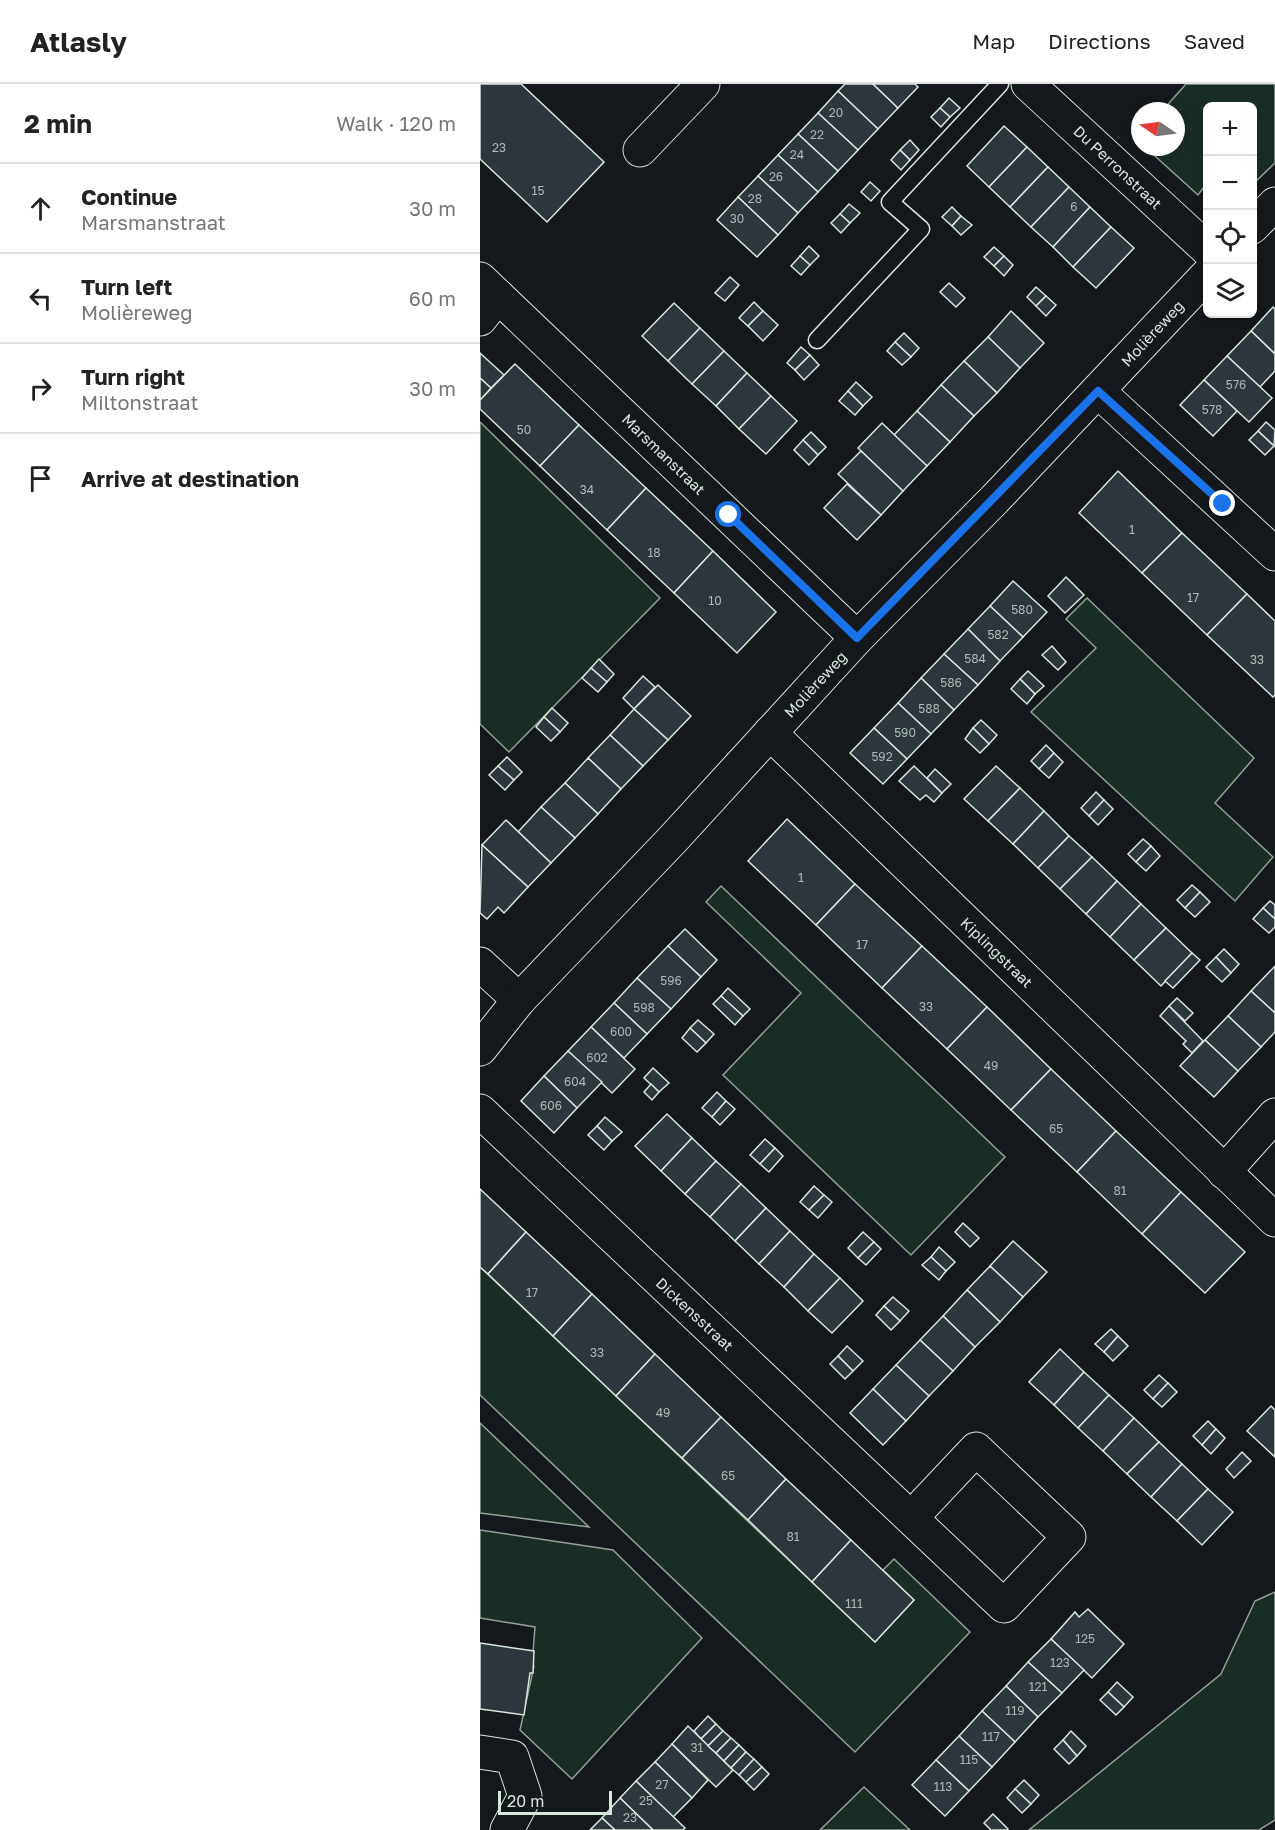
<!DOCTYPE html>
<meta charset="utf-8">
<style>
body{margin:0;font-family:"Golos Text",sans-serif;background:#f2f2f2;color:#222}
.controls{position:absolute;right:18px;top:18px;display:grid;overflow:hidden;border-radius:9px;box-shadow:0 3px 9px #0003}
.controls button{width:54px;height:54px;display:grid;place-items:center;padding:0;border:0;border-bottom:2px solid #e0e0e0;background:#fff;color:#222;font:30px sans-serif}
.compass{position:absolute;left:651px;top:18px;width:54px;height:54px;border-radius:50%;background:#fff;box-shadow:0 3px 9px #0003;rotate:283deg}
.scale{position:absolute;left:18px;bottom:15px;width:114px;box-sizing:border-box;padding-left:6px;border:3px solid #d8e6dc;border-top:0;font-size:16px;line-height:21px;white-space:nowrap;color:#d8e6dc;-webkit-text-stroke:4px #14181c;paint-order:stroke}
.stop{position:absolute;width:18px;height:18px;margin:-14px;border:4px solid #1a73e8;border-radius:50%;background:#fff}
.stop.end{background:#1a73e8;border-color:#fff;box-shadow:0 2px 6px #0008}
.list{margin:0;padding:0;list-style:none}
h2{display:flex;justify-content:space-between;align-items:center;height:78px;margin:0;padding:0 24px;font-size:26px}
h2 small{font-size:20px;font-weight:400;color:#767676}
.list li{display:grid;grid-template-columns:39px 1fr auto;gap:18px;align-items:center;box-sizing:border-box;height:90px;padding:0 24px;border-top:2px solid #e0e0e0}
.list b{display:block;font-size:22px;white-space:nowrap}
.list p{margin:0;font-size:20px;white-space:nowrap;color:#767676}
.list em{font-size:20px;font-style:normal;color:#767676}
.icon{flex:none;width:33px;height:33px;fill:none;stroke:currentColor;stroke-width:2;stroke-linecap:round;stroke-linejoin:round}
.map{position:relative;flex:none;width:795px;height:1746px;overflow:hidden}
header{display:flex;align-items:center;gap:36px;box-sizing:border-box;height:84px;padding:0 30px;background:#fff;border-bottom:2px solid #e0e0e0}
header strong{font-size:28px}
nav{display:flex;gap:33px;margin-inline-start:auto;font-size:21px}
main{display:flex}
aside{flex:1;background:#fff}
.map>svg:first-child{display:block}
</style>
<header>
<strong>Atlasly</strong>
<nav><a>Map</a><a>Directions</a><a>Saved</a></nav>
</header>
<main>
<aside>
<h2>2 min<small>Walk · 120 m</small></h2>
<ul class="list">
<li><svg class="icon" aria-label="ahead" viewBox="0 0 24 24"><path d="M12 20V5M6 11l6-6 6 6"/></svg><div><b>Continue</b><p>Marsmanstraat</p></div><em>30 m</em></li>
<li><svg class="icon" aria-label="left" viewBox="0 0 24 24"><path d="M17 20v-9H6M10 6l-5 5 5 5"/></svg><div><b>Turn left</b><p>Molièreweg</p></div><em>60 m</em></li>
<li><svg class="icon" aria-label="right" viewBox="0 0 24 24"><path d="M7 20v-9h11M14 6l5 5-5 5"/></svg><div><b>Turn right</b><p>Miltonstraat</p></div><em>30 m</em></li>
<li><svg class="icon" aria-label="arrive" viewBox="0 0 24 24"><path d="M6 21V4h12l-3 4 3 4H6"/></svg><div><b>Arrive at destination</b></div></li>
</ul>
</aside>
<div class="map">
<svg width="795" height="1746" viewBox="0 0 795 1746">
<rect width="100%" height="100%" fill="#14181c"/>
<g fill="#1a2d24" stroke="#939e99" stroke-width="1.5">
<polygon points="706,0 795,0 795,79 773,100 772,22 728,22 727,99 718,111 665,63 696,63 696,27 682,27"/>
<polygon points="0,338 180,514 29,668 0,640"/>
<polygon points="607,514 774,674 735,719 793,773 755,817 551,628 616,564 586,535"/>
<polygon points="241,802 525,1073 431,1171 243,991 321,909 226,818"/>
<polygon points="0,1183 395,1558 434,1516 403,1486 414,1475 490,1548 375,1668 0,1311"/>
<polygon points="0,1339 109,1443 0,1429"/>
<polygon points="0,1446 133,1466 222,1554 92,1695 40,1646 54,1582 52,1581 55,1543 0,1534"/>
<polygon points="795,1508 795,1736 779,1746 549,1746 741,1590 775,1517"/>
<polygon points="384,1703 430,1746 340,1746"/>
</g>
<g fill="#2c363c" stroke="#d8e6dc" stroke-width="1.5">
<polygon points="0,0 41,0 124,78 67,138 0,75"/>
<polygon points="365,0 393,0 418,24 398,45 358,7"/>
<polygon points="393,0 435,0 438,3 418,24"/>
<polygon points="358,7 398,45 378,66 338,29"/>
<polygon points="469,14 480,24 470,33 460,24"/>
<polygon points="460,24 470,33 461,43 451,33"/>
<polygon points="338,29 378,66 358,87 318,50"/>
<polygon points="524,42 547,63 509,103 487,82"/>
<polygon points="318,50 358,87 338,108 298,71"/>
<polygon points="430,56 439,66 430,76 420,66"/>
<polygon points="547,63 568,83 530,123 509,103"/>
<polygon points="420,66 430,76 421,86 411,76"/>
<polygon points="298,71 338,108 318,129 278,92"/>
<polygon points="568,83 589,103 551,143 530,123"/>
<polygon points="278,92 318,129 298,151 258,113"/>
<polygon points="390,98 400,107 391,117 381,108"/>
<polygon points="589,103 610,123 573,163 551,143"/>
<polygon points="258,113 298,151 277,173 237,136"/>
<polygon points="369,120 380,129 370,139 360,130"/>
<polygon points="472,123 481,132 472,142 462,133"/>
<polygon points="610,123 631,143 593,183 573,163"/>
<polygon points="360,130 370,139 361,149 351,139"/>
<polygon points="481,132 492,141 481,151 472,142"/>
<polygon points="631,143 654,164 616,204 593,183"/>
<polygon points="329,162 339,172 330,181 320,172"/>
<polygon points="514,163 524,172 514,182 504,173"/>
<polygon points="320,172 330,181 321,191 311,182"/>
<polygon points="524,172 533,181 524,192 514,182"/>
<polygon points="250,193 259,201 245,217 235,209"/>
<polygon points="469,199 485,214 476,223 460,208"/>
<polygon points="556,203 566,212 556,222 547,213"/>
<polygon points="566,212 576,221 566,232 556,222"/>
<polygon points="274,218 283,227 268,242 259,234"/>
<polygon points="194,219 220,244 188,277 162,252"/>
<polygon points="793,223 795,225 795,270 771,247"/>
<polygon points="283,227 298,241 283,257 268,242"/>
<polygon points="531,227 564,259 540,284 508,253"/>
<polygon points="220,244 244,267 212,300 188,277"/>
<polygon points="771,247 795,270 795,287 780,303 747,272"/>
<polygon points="424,249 439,264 431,273 415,258"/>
<polygon points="508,253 540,284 517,309 484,277"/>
<polygon points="415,258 431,273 422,281 407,267"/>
<polygon points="321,263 330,271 315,286 307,279"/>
<polygon points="244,267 267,289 236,322 212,300"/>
<polygon points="0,269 24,291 11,304 0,294"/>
<polygon points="330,271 339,281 324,296 315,286"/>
<polygon points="747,272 792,314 769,338 724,296"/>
<polygon points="484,277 517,309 494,332 461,301"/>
<polygon points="35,280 99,341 60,382 0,325 0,316"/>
<polygon points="267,289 291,312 259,345 236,322"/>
<polygon points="0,294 11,304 0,316"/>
<polygon points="724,296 757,327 733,352 700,321"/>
<polygon points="376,298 392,313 383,322 368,307"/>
<polygon points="461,301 494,332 470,358 437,327"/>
<polygon points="368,307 383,322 375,331 359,317"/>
<polygon points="291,312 317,337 286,370 259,345"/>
<polygon points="437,327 470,358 447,382 414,351"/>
<polygon points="786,338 795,346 794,362 778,347"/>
<polygon points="402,339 447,382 423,407 378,364"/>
<polygon points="99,341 166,404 127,446 60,382"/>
<polygon points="778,347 794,362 785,371 769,356"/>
<polygon points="331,348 346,363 338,371 323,356"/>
<polygon points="323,356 338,371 329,381 314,366"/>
<polygon points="381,367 423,407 401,431 358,390"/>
<polygon points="638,387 702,449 662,489 599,429"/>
<polygon points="367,400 401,431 377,456 344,424"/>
<polygon points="166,404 233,467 194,509 127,446"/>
<polygon points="702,449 767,510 727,551 662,489"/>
<polygon points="233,467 296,528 257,569 194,509"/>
<polygon points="586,493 604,511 585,529 568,512"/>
<polygon points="533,497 567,528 543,553 510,522"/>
<polygon points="767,510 795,537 795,611 793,613 727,551"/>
<polygon points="510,522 543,553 520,577 488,545"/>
<polygon points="488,545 520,577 498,601 464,570"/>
<polygon points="572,562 586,578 578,586 562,571"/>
<polygon points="464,570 498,601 474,626 441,594"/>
<polygon points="119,575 134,590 127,598 111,584"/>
<polygon points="111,584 127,598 118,608 102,594"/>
<polygon points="548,587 564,602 555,610 540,595"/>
<polygon points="163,592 175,603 154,625 143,614"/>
<polygon points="441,594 474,626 451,650 418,619"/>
<polygon points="540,595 555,610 547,620 531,605"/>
<polygon points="178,601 211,632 188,656 154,625"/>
<polygon points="418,619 451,650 427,675 394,644"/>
<polygon points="72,624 88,639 80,648 64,633"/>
<polygon points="154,625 188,656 163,682 130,651"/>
<polygon points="64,633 80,648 71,657 56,643"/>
<polygon points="501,636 517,651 509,660 493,644"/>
<polygon points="394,644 427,675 403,700 370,669"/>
<polygon points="493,644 509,660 500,669 485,655"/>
<polygon points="130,651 163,682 141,705 108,674"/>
<polygon points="566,661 574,669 559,685 551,677"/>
<polygon points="574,669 583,678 569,694 559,685"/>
<polygon points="27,673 42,688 34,696 18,682"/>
<polygon points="108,674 141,705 118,730 85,699"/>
<polygon points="18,682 34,696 25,706 9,691"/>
<polygon points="434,682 462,709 454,718 446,711 440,716 419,697"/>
<polygon points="516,682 540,704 508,737 484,715"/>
<polygon points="455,685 471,700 462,709 447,694"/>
<polygon points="85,699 118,730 95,754 61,723"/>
<polygon points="540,704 564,727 533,760 508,737"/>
<polygon points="616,708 624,716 609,732 601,724"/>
<polygon points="624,716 633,725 618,741 609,732"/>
<polygon points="61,723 95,754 71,779 38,748"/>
<polygon points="564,727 589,752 558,784 533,760"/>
<polygon points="307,735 375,800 336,841 268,777"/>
<polygon points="26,736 71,779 48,803 2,761"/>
<polygon points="589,752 612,773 580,805 558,784"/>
<polygon points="663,755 671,762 656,778 648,770"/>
<polygon points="2,761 48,803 24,829 18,823 7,835 0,829"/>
<polygon points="671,762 680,772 666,787 656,778"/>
<polygon points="612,773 637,797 606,830 580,805"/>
<polygon points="637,797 661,820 630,853 606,830"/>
<polygon points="375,800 442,862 402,904 336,841"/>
<polygon points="712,801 720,808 705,824 697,816"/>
<polygon points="720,808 730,818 715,833 705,824"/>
<polygon points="790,817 795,821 795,835 783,824"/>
<polygon points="661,820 686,844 654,876 630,853"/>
<polygon points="783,824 795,835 795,843 789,849 773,835"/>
<polygon points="686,844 712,869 681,902 654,876"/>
<polygon points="205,845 237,876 221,893 188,862"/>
<polygon points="188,862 221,893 191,925 157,894"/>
<polygon points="442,862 507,923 467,965 402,904"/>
<polygon points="744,865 759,880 751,889 736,873"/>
<polygon points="712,869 720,876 693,904 685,897"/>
<polygon points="736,873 751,889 742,898 726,883"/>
<polygon points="795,882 795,929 771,907"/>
<polygon points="157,894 191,925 167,950 134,919"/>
<polygon points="248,904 270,925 263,932 241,912"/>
<polygon points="771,907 795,929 795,948 781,963 748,932"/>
<polygon points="241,912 263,932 255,941 233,920"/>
<polygon points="697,914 713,929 705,937 689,922"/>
<polygon points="134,919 167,950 144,974 111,943"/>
<polygon points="689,922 723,957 712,969 703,960 706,957 680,932"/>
<polygon points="507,923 571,985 531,1026 467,965"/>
<polygon points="748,932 781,963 758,987 725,956"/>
<polygon points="218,936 234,950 226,959 210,944"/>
<polygon points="111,943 155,985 132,1009 88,967"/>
<polygon points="210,944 226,959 217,968 202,954"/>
<polygon points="725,956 758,987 734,1013 700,982"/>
<polygon points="88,967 122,998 97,1024 64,992"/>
<polygon points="173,984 189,999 179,1008 164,994"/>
<polygon points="571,985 636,1047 597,1088 531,1026"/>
<polygon points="64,992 97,1024 74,1049 41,1017"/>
<polygon points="171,1000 179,1008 172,1016 164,1008"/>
<polygon points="237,1008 246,1017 232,1033 222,1024"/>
<polygon points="246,1017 255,1025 240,1041 232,1033"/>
<polygon points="187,1030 212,1054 181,1087 155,1062"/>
<polygon points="125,1033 142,1048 132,1057 117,1042"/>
<polygon points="117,1042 132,1057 124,1066 108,1051"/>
<polygon points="636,1047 701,1108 662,1150 597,1088"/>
<polygon points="212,1054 236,1077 205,1110 181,1087"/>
<polygon points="285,1055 295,1064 280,1080 270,1071"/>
<polygon points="295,1064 303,1072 289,1088 280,1080"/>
<polygon points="236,1077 261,1100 230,1133 205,1110"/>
<polygon points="261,1100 286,1124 255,1157 230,1133"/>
<polygon points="334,1102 344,1111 329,1126 320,1118"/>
<polygon points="0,1105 46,1148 8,1190 0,1183"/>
<polygon points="701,1108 765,1168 725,1209 662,1150"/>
<polygon points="344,1111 352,1118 338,1134 329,1126"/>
<polygon points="286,1124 310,1147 279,1180 255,1157"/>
<polygon points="483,1139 499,1154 490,1163 475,1148"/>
<polygon points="310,1147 334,1170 304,1203 279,1180"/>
<polygon points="46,1148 112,1210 73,1252 8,1190"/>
<polygon points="383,1148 394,1158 378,1174 368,1164"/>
<polygon points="533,1157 567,1188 543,1213 510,1182"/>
<polygon points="394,1158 401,1165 386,1181 378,1174"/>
<polygon points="459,1163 475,1178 466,1187 451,1173"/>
<polygon points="334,1170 360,1194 328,1227 304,1203"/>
<polygon points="451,1173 466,1187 459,1196 442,1181"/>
<polygon points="510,1182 543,1213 520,1238 487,1206"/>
<polygon points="360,1194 383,1217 352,1249 328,1227"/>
<polygon points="487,1206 520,1238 495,1263 463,1232"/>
<polygon points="112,1210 175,1270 136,1312 73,1252"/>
<polygon points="413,1213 429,1227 420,1237 404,1222"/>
<polygon points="404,1222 420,1237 411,1246 396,1231"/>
<polygon points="463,1232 495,1263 473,1287 440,1256"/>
<polygon points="631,1245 638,1252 624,1268 615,1260"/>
<polygon points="638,1252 648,1262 633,1277 624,1268"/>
<polygon points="440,1256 473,1287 449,1312 416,1281"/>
<polygon points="367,1262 383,1277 373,1287 358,1272"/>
<polygon points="580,1265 604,1288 574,1321 549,1298"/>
<polygon points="175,1270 241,1333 202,1374 136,1312"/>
<polygon points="358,1272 373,1287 365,1295 350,1280"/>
<polygon points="416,1281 449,1312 426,1337 393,1305"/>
<polygon points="604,1288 629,1311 598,1344 574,1321"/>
<polygon points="679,1291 688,1299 673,1315 664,1306"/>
<polygon points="688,1299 697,1308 682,1323 673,1315"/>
<polygon points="393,1305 426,1337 403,1361 370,1329"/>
<polygon points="629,1311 654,1334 623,1367 598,1344"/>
<polygon points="791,1322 795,1326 795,1373 767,1347"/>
<polygon points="241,1333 306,1395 268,1436 202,1374"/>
<polygon points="654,1334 679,1358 647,1390 623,1367"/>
<polygon points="728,1337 736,1345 722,1361 713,1352"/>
<polygon points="736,1345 745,1354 731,1370 722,1361"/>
<polygon points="679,1358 702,1380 671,1413 647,1390"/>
<polygon points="762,1368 771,1377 754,1394 746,1385"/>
<polygon points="702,1380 728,1405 697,1437 671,1413"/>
<polygon points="306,1395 371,1456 332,1498 268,1436"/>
<polygon points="728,1405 753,1428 722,1461 697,1437"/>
<polygon points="371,1456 434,1516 395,1558 332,1498"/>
<polygon points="608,1525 644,1560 612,1594 571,1555 595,1528 599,1533"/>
<polygon points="571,1555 604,1586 582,1609 548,1578"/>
<polygon points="0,1559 54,1567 53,1589 50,1589 44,1631 0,1625"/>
<polygon points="548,1578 582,1609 558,1633 526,1602"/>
<polygon points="637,1598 653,1613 644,1623 628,1608"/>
<polygon points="526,1602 558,1633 535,1658 502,1627"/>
<polygon points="628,1608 644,1623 636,1631 620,1616"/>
<polygon points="502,1627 535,1658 512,1683 479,1652"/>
<polygon points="228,1632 236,1640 221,1655 214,1647"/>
<polygon points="236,1640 243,1647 228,1662 221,1655"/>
<polygon points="208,1642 253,1686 236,1703 192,1660"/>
<polygon points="243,1647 251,1654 236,1669 228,1662"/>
<polygon points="591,1647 606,1662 597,1672 583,1656"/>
<polygon points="479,1652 512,1683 489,1707 456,1676"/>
<polygon points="251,1654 259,1661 244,1677 236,1669"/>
<polygon points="583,1656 597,1672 589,1680 574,1665"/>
<polygon points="192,1660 228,1696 212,1714 175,1678"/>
<polygon points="259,1661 266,1668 251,1684 244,1677"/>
<polygon points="266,1668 274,1675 259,1691 251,1684"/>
<polygon points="274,1675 282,1683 266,1698 259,1691"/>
<polygon points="456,1676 489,1707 465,1732 432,1701"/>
<polygon points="175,1678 212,1714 193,1733 156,1697"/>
<polygon points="282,1683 289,1690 274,1706 266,1698"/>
<polygon points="544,1696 559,1711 551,1720 535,1705"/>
<polygon points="156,1697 205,1744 203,1746 173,1746 140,1714"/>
<polygon points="535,1705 551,1720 542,1729 527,1714"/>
<polygon points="140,1714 173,1746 135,1746 122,1734"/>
<polygon points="513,1730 528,1745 527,1746 511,1746 504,1739"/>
<polygon points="122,1734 135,1746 110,1746"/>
</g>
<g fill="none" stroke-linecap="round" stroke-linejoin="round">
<g stroke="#d8e6dc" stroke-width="19">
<polyline id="lane" points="337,256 441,145 410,118 520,0"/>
</g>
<g stroke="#d8e6dc" stroke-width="35">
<g id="street">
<polyline points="548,0 728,166"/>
<polyline points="160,66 223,0"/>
<polyline points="772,143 795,120"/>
<polyline points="0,195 377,554"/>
<polyline points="0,235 18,212"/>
<polyline points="618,307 795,470"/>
<polyline points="290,649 795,1136"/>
<polyline points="0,880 39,916"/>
<polyline points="0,965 39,916 194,754 377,554 515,415 728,190"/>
<polyline points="0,1027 524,1522 589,1453 496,1365 431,1434"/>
<polyline points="744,1088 795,1031"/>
<polyline points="0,1668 32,1673 45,1712 27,1746"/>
</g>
</g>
<use href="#lane" stroke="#14181c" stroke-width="16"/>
<use href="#street" stroke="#14181c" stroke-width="33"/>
</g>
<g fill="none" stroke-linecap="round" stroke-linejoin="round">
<polyline stroke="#1a73e8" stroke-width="8" points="249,431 377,554 618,307 743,420"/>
</g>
<g text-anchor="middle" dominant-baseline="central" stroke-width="4.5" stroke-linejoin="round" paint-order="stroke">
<g font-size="12" fill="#adbab4">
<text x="356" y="28">20</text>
<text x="337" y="50">22</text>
<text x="19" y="63">23</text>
<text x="317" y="70">24</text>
<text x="296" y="92">26</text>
<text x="58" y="106">15</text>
<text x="275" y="114">28</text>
<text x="594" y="122">6</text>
<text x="257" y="134">30</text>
<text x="756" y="300">576</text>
<text x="732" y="325">578</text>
<text x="44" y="345">50</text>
<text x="107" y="405">34</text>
<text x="652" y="445">1</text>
<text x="174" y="468">18</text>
<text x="713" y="513">17</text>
<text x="235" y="516">10</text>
<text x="542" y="525">580</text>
<text x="518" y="550">582</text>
<text x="495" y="574">584</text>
<text x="777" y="575">33</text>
<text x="471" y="598">586</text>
<text x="449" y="624">588</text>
<text x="425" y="648">590</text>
<text x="402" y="672">592</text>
<text x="321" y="793">1</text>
<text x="382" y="860">17</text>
<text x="191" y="896">596</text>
<text x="446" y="922">33</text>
<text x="164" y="923">598</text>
<text x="141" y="947">600</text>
<text x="117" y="973">602</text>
<text x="511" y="981">49</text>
<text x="95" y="997">604</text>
<text x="71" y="1021">606</text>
<text x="576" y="1044">65</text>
<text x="640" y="1106">81</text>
<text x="52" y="1208">17</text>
<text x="117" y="1268">33</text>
<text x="183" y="1328">49</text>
<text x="248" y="1391">65</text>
<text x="313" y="1452">81</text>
<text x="374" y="1519">111</text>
<text x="605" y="1554">125</text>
<text x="580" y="1578">123</text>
<text x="558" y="1602">121</text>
<text x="535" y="1626">119</text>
<text x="511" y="1652">117</text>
<text x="217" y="1663">31</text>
<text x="489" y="1675">115</text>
<text x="182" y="1700">27</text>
<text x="463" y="1702">113</text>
<text x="166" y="1716">25</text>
<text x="150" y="1733">23</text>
</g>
<g font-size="15" fill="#d8e6dc" stroke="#14181c">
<text transform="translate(638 83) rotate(43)">Du Perronstraat</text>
<text transform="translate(672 249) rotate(-47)">Molièreweg</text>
<text transform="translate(184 370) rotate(44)">Marsmanstraat</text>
<text transform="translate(335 600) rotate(-47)">Molièreweg</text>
<text transform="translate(517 868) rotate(44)">Kiplingstraat</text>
<text transform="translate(215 1230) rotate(43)">Dickensstraat</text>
</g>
</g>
</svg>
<div class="controls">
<button>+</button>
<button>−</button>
<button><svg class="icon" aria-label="locate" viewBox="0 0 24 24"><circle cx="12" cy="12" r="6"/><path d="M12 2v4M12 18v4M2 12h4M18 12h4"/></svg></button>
<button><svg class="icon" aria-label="layers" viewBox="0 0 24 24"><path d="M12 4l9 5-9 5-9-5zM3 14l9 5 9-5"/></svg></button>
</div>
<svg class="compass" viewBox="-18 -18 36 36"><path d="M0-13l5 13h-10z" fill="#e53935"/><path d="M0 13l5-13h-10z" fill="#767676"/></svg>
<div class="scale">20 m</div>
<div class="stop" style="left:249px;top:431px"></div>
<div class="stop end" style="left:743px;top:420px"></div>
</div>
</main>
